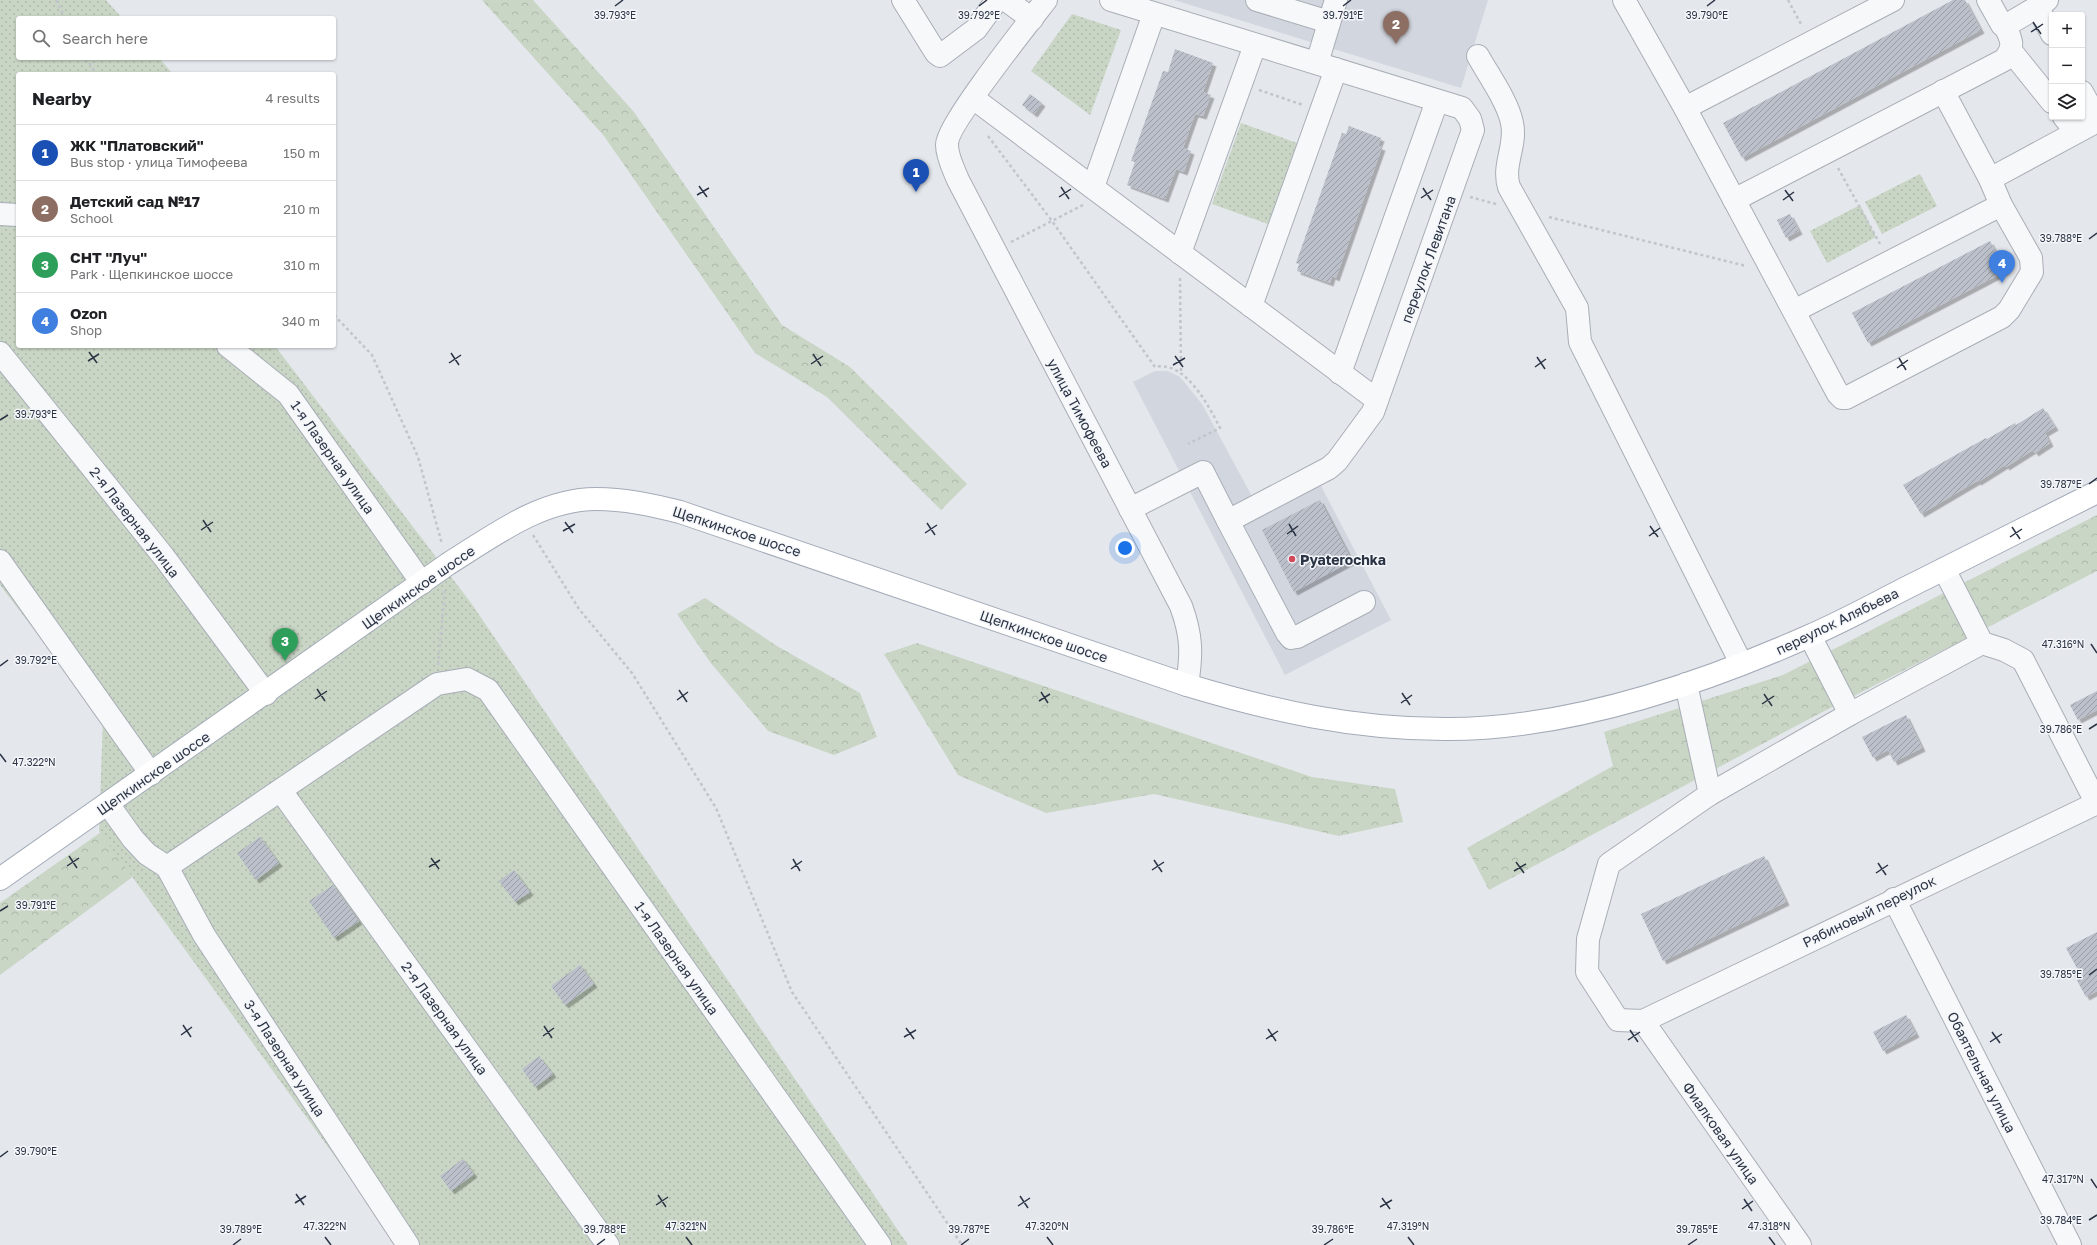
<!DOCTYPE html>
<meta charset="utf-8">
<style>
body{margin:0;font-family:"Golos Text",sans-serif;background:#f2f2f2;color:#202124}
.controls{position:absolute;right:12px;top:12px;display:grid;overflow:hidden;border-radius:4px;box-shadow:0 1px 3px #0004}
.controls button{width:36px;height:36px;display:grid;place-items:center;padding:0;border:0;border-bottom:1px solid #e0e0e0;background:#fff;color:#202124;font:20px sans-serif}
.you{position:absolute;left:1125px;top:548px;width:14px;height:14px;margin:-10px;border:3px solid #fff;border-radius:50%;background:#1a73e8;box-shadow:0 0 0 6px #1a73e833}
.badge{display:grid;place-items:center;width:26px;height:26px;border-radius:50%;background:#1a73e8;color:#fff;font-size:13px;font-weight:700}
.pin{position:absolute;translate:-50% -33px;filter:drop-shadow(0 1px 2px #0008)}
.pin::after{content:'';position:absolute;top:21px;width:14px;height:12px;background:inherit;clip-path:polygon(0 0,100% 0,50% 100%)}
.list{margin:0;padding:0;list-style:none}
h2{display:flex;justify-content:space-between;align-items:center;height:52px;margin:0;padding:0 16px;font-size:17px}
h2 small{font-size:13px;font-weight:400;color:#757577}
.list li{display:grid;grid-template-columns:26px 1fr auto;gap:12px;align-items:center;box-sizing:border-box;height:56px;padding:0 16px;border-top:1px solid #e0e0e0}
.list b{display:block;font-size:15px;white-space:nowrap}
.list p{margin:0;font-size:13px;white-space:nowrap;color:#757577}
.list em{font-size:13px;font-style:normal;color:#757577}
.icon{flex:none;width:22px;height:22px;fill:none;stroke:currentColor;stroke-width:2;stroke-linecap:round;stroke-linejoin:round}
.map{position:relative;flex:none;width:2097px;height:1245px;overflow:hidden}
.search{position:absolute;background:#fff;box-shadow:0 1px 3px #0004;left:16px;top:16px;width:320px;height:44px;display:flex;align-items:center;gap:10px;box-sizing:border-box;padding:0 14px;border-radius:4px;color:#757577;font-size:15px}
.panel{position:absolute;background:#fff;box-shadow:0 1px 3px #0004;left:16px;top:72px;width:320px;height:276px;border-radius:4px}
.map>svg:first-child{display:block}
</style>
<div class="map">
<svg width="2097" height="1245" viewBox="0 0 2097 1245">
<defs>
<pattern id="forest-crowns" width="20" height="18" patternUnits="userSpaceOnUse"><rect width="20" height="18" fill="#c9d6c5"/><path d="M2 6a3 3 0 1 1 6 0M12 15a3 3 0 1 1 6 0" fill="none" stroke="#adb8ab"/></pattern>
<pattern id="park-dots" width="8" height="8" patternUnits="userSpaceOnUse"><rect width="8" height="8" fill="#c9d6c5"/><path d="M2 2h.1M6 6h.1" fill="none" stroke="#adb8ab" stroke-width="1.8" stroke-linecap="round"/></pattern>
<pattern id="building-hatch" width="6" height="6" patternUnits="userSpaceOnUse"><rect width="6" height="6" fill="#bbc0ca"/><path d="M-1 1l2-2M0 6l6-6M5 7l2-2" fill="none" stroke="#989da6"/></pattern>
<filter id="shadow"><feDropShadow dx="3.5" dy="3.5" stdDeviation="0" flood-color="#0004"/></filter>
</defs>
<rect width="100%" height="100%" fill="#e4e7ec"/>
<g fill="#d2d6de">
<polygon points="1174,0 1488,0 1461,88"/>
<polygon points="1155,371 1168,371 1180,377 1202,404 1261,513 1320,484 1391,620 1285,675 1133,382"/>
</g>
<g fill="url(#forest-crowns)">
<polygon points="482,0 533,0 634,112 782,325 850,367 967,484 941,510 827,397 755,353 604,136"/>
<polygon points="2097,515 2097,571 1809,719 1489,890 1467,848 1613,766 1604,732 1783,675"/>
<polygon points="705,598 777,646 860,693 877,737 834,755 768,731 710,662 677,614"/>
<polygon points="429,602 169,850 0,975 0,903"/>
<polygon points="917,643 1312,777 1395,789 1403,822 1339,836 1154,794 1046,813 958,775 884,654"/>
</g>
<g fill="url(#park-dots)">
<polygon points="0,0 106,0 122,18 18,18 18,58 159,58 173,74 18,74 18,346 275,346 471,603 908,1245 399,1245 99,831 103,720 0,585"/>
<polygon points="1072,14 1121,30 1090,115 1031,71"/>
<polygon points="1241,123 1297,143 1268,224 1212,204"/>
<polygon points="1920,174 1937,206 1882,234 1865,202"/>
<polygon points="1860,205 1876,237 1827,263 1810,231"/>
</g>
<g fill="url(#building-hatch)" filter="url(#shadow)">
<polygon points="1953,0 1965,0 1981,30 1742,158 1723,123"/>
<polygon points="1175,49 1213,63 1203,92 1211,95 1203,116 1195,114 1183,148 1191,151 1184,172 1176,169 1165,199 1127,185 1135,162 1131,161 1143,127 1163,71 1168,72"/>
<polygon points="1030,94 1042,103 1034,114 1022,105"/>
<polygon points="1349,126 1381,138 1378,146 1382,147 1336,278 1332,276 1330,283 1297,271 1299,264 1296,263 1342,133 1346,134"/>
<polygon points="1790,214 1799,231 1786,238 1777,220"/>
<polygon points="1990,241 2006,271 1868,343 1852,313"/>
<polygon points="2043,408 2055,427 2045,433 2050,443 2035,453 2033,450 2006,467 2005,465 1978,482 1977,481 1921,514 1903,485 1959,453 1986,438 1987,439 2015,423 2016,425"/>
<polygon points="1320,500 1352,561 1294,592 1262,530"/>
<polygon points="2097,691 2097,710 2078,720 2070,705"/>
<polygon points="1906,715 1922,748 1894,762 1888,750 1873,758 1862,737"/>
<polygon points="260,837 279,863 256,880 237,853"/>
<polygon points="1764,856 1786,902 1663,961 1641,914"/>
<polygon points="514,870 530,892 515,902 499,881"/>
<polygon points="333,885 359,921 334,938 309,901"/>
<polygon points="2097,932 2097,991 2086,997 2074,975 2079,972 2066,948"/>
<polygon points="580,965 594,984 565,1005 551,986"/>
<polygon points="1906,1015 1916,1034 1883,1051 1873,1032"/>
<polygon points="539,1056 553,1074 535,1087 522,1069"/>
<polygon points="463,1159 474,1174 451,1191 440,1176"/>
</g>
<g fill="none" stroke-linecap="round" stroke-linejoin="round">
<g stroke="#a9aeb7" stroke-width="24">
<g id="minor">
<polyline points="903,0 936,53 940,56 976,29 997,0"/>
<polyline points="1006,0 1032,19"/>
<path d="M 1046,0 C 1029,22 946,126 947,145 C 947,157 954,170 958,180 L 1181,606 C 1192,636 1192,654 1187,685"/>
<polyline points="1111,0 1462,108 1470,119 1473,130 1373,412 1337,461 1329,468 1228,521 1203,472 1130,509"/>
<polyline points="1257,0 1329,22"/>
<polyline points="1624,0 1685,108 1838,394 1842,398 1846,398 2002,317 2009,310 2032,272 2031,258 2001,205 1990,179 2090,125 2094,120 2094,114 2082,92"/>
<polyline points="1988,0 2002,25"/>
<polyline points="2047,0 2039,6 2039,10 2052,34"/>
<polyline points="2011,51 2052,102"/>
<path d="M 1478,56 C 1489,76 1508,102 1512,123 C 1517,145 1502,165 1509,187 L 1577,308 L 1580,342 L 1741,663"/>
<polyline points="1317,63 1336,0"/>
<polyline points="1943,91 1990,179"/>
<polyline points="973,98 1377,400"/>
<polyline points="1685,108 1893,0"/>
<polyline points="2064,117 2076,132"/>
<polyline points="1093,187 1154,14"/>
<path d="M 1734,200 L 2004,60 C 2015,46 2012,41 2005,26 L 2039,6"/>
<polyline points="0,214 18,215"/>
<polyline points="1180,253 1255,45"/>
<polyline points="1251,306 1336,69"/>
<polyline points="1794,311 2001,205"/>
<polyline points="228,346 288,394 422,583"/>
<polyline points="0,353 164,557 266,694"/>
<polyline points="1340,373 1437,101"/>
<polyline points="1228,521 1287,633 1291,638 1297,637 1364,602"/>
<polyline points="0,561 151,774"/>
<polyline points="1944,569 1982,643 2004,650 2023,660 2097,804"/>
<polyline points="1810,636 1850,714"/>
<polyline points="1982,643 1850,714 1710,794 1609,864 1588,939 1587,972 1618,1020 1643,1021 2097,803"/>
<polyline points="1686,684 1710,794"/>
<polyline points="281,791 608,1245"/>
<polyline points="108,804 133,839 147,854 167,867 204,935 408,1245"/>
<polyline points="167,867 437,684 467,679 488,690 880,1245"/>
<polyline points="1894,899 2070,1245"/>
<polyline points="1643,1021 1800,1245"/>
</g>
</g>
<g stroke="#a3abb8" stroke-width="24">
<path id="major" d="M 0,879 L 448,564 C 493,536 541,499 596,499 C 625,499 652,505 680,512 L 1187,685 C 1273,711 1353,729 1444,729 C 1566,730 1696,686 1807,637 C 1847,620 1885,598 1924,579 C 1981,550 2039,521 2097,492"/>
</g>
<g stroke="#c2c5cb" stroke-width="2.5" stroke-dasharray="3 3" stroke-linecap="butt">
<polyline points="56,0 65,18"/>
<polyline points="1788,0 1802,26"/>
<polyline points="86,58 96,74"/>
<polyline points="1259,90 1303,105"/>
<path d="M 988,136 L 1052,221 L 1155,367 C 1185,360 1209,406 1220,428 L 1188,444"/>
<polyline points="1838,168 1880,244"/>
<polyline points="1470,197 1496,204"/>
<polyline points="1549,217 1746,266"/>
<polyline points="1011,242 1083,205"/>
<polyline points="1180,278 1181,374"/>
<polyline points="334,315 372,355 418,457 442,544"/>
<polyline points="533,535 579,609 632,673 716,808 792,992 962,1245"/>
<polyline points="438,665 445,590"/>
</g>
<use href="#minor" stroke="#f7f8fa" stroke-width="22"/>
<use href="#major" stroke="#fff" stroke-width="22"/>
</g>
<path fill="none" stroke="#2b3445" stroke-width="1.5" d="M 615,6 L 623,0M 979,6 L 987,0M 1343,6 L 1351,0M 1707,6 L 1715,0M 2033,22 L 2041,34M 2031,32 L 2043,24M 699,186 L 707,197M 1061,187 L 1069,199M 1423,188 L 1431,200M 1785,190 L 1793,201M 697,195 L 709,188M 1059,197 L 1071,189M 1421,198 L 1433,190M 1783,200 L 1794,192M 2089,239 L 2097,233M 89,352 L 97,363M 451,353 L 459,365M 813,354 L 821,366M 1175,356 L 1183,367M 1537,357 L 1545,369M 1899,358 L 1906,370M 88,361 L 99,354M 449,363 L 461,355M 811,364 L 823,356M 1173,365 L 1185,358M 1535,367 L 1546,359M 1897,368 L 1908,360M 0,420 L 8,415M 2089,484 L 2097,478M 203,520 L 211,532M 565,522 L 573,533M 927,523 L 935,535M 1289,524 L 1296,536M 1650,526 L 1658,537M 2012,527 L 2020,539M 201,530 L 213,522M 563,531 L 575,524M 925,533 L 937,525M 1287,534 L 1298,526M 1649,536 L 1660,528M 2010,537 L 2022,529M 2091,644 L 2097,653M 0,666 L 8,660M 317,689 L 325,701M 679,690 L 687,702M 1041,692 L 1048,703M 1402,693 L 1410,705M 1764,694 L 1772,706M 315,699 L 327,691M 677,700 L 688,692M 1039,701 L 1050,694M 1401,703 L 1412,695M 1762,704 L 1774,696M 2089,729 L 2097,724M 0,754 L 6,762M 69,856 L 77,868M 431,858 L 439,869M 793,859 L 800,871M 1154,860 L 1162,872M 1516,862 L 1524,873M 1878,863 L 1886,875M 67,866 L 79,858M 429,867 L 440,860M 791,869 L 802,861M 1152,870 L 1164,862M 1514,871 L 1526,864M 1876,873 L 1888,865M 0,911 L 8,906M 2089,975 L 2097,969M 183,1025 L 191,1037M 544,1026 L 552,1038M 906,1028 L 914,1039M 1268,1029 L 1276,1041M 1630,1030 L 1638,1042M 1992,1032 L 2000,1043M 181,1035 L 192,1027M 543,1036 L 554,1028M 904,1037 L 916,1030M 1266,1039 L 1278,1031M 1628,1040 L 1640,1032M 1990,1042 L 2002,1034M 0,1157 L 8,1151M 2091,1179 L 2097,1188M 296,1194 L 304,1205M 658,1195 L 666,1207M 1020,1196 L 1028,1208M 1382,1198 L 1390,1209M 1744,1199 L 1752,1211M 295,1203 L 306,1196M 656,1205 L 668,1197M 1018,1206 L 1030,1198M 1380,1207 L 1392,1200M 1742,1209 L 1753,1201M 2089,1220 L 2097,1215M 325,1237 L 331,1245M 686,1237 L 692,1245M 1047,1237 L 1053,1245M 1408,1237 L 1414,1245M 1769,1237 L 1775,1245M 233,1245 L 241,1239M 597,1245 L 605,1239M 961,1245 L 969,1239M 1324,1245 L 1333,1239M 1688,1245 L 1697,1239"/>
<circle fill="#d1495b" stroke="#f4f6f9" stroke-width="1.5" cx="1292" cy="559" r="4"/>
<g text-anchor="middle" dominant-baseline="central" stroke-width="3" stroke-linejoin="round" paint-order="stroke">
<g font-size="14" fill="#2b3445" stroke="#f4f6f9">
<text transform="translate(1428 259) rotate(-70)">переулок Левитана</text>
<text transform="translate(1080 413) rotate(62)">улица Тимофеева</text>
<text transform="translate(333 457) rotate(55)">1-я Лазерная улица</text>
<text transform="translate(135 522) rotate(52)">2-я Лазерная улица</text>
<text transform="translate(737 531) rotate(18)">Щепкинское шоссе</text>
<text transform="translate(418 587) rotate(-35)">Щепкинское шоссе</text>
<text transform="translate(1837 621) rotate(-26)">переулок Алябьева</text>
<text transform="translate(1044 636) rotate(19)">Щепкинское шоссе</text>
<text transform="translate(153 773) rotate(-35)">Щепкинское шоссе</text>
<text transform="translate(1869 911) rotate(-26)">Рябиновый переулок</text>
<text transform="translate(677 958) rotate(55)">1-я Лазерная улица</text>
<text transform="translate(445 1018) rotate(54)">2-я Лазерная улица</text>
<text transform="translate(285 1058) rotate(57)">3-я Лазерная улица</text>
<text transform="translate(1982 1072) rotate(63)">Обаятельная улица</text>
<text transform="translate(1721 1133) rotate(55)">Фиалковая улица</text>
</g>
<g font-size="14" font-weight="bold" fill="#2b3445" stroke="#f4f6f9" text-anchor="start">
<text x="1300" y="559">Pyaterochka</text>
</g>
</g>
<g font-size="10" text-anchor="middle" fill="#2b3445" stroke="#f4f6f9" stroke-width="3" stroke-linejoin="round" paint-order="stroke">
<text x="615" y="19">39.793°E</text>
<text x="979" y="19">39.792°E</text>
<text x="1343" y="19">39.791°E</text>
<text x="1707" y="19">39.790°E</text>
<text x="2061" y="242">39.788°E</text>
<text x="36" y="418">39.793°E</text>
<text x="2061" y="488">39.787°E</text>
<text x="2063" y="648">47.316°N</text>
<text x="36" y="664">39.792°E</text>
<text x="2061" y="733">39.786°E</text>
<text x="34" y="766">47.322°N</text>
<text x="36" y="909">39.791°E</text>
<text x="2061" y="978">39.785°E</text>
<text x="36" y="1155">39.790°E</text>
<text x="2063" y="1183">47.317°N</text>
<text x="2061" y="1224">39.784°E</text>
<text x="325" y="1230">47.322°N</text>
<text x="686" y="1230">47.321°N</text>
<text x="1047" y="1230">47.320°N</text>
<text x="1408" y="1230">47.319°N</text>
<text x="1769" y="1230">47.318°N</text>
<text x="241" y="1233">39.789°E</text>
<text x="605" y="1233">39.788°E</text>
<text x="969" y="1233">39.787°E</text>
<text x="1333" y="1233">39.786°E</text>
<text x="1697" y="1233">39.785°E</text>
</g>
</svg>
<div class="controls">
<button>+</button>
<button>−</button>
<button><svg class="icon" aria-label="layers" viewBox="0 0 24 24"><path d="M12 4l9 5-9 5-9-5zM3 14l9 5 9-5"/></svg></button>
</div>
<div class="you"></div>
<div class="pin badge" style="left:916px;top:192px;background:#1a4fb4">1</div>
<div class="pin badge" style="left:1396px;top:44px;background:#8d6e63">2</div>
<div class="pin badge" style="left:285px;top:661px;background:#2e9e5b">3</div>
<div class="pin badge" style="left:2002px;top:283px;background:#3f7fe0">4</div>
<div class="search"><svg class="icon" aria-label="search" viewBox="0 0 24 24"><circle cx="10" cy="10" r="6"/><path d="M15 15l6 6"/></svg>Search here</div>
<section class="panel">
<h2>Nearby<small>4 results</small></h2>
<ul class="list">
<li><span class="badge" style="background:#1a4fb4">1</span><div><b>ЖК &quot;Платовский&quot;</b><p>Bus stop · улица Тимофеева</p></div><em>150 m</em></li>
<li><span class="badge" style="background:#8d6e63">2</span><div><b>Детский сад №17</b><p>School</p></div><em>210 m</em></li>
<li><span class="badge" style="background:#2e9e5b">3</span><div><b>СНТ &quot;Луч&quot;</b><p>Park · Щепкинское шоссе</p></div><em>310 m</em></li>
<li><span class="badge" style="background:#3f7fe0">4</span><div><b>Ozon</b><p>Shop</p></div><em>340 m</em></li>
</ul>
</section>
</div>
